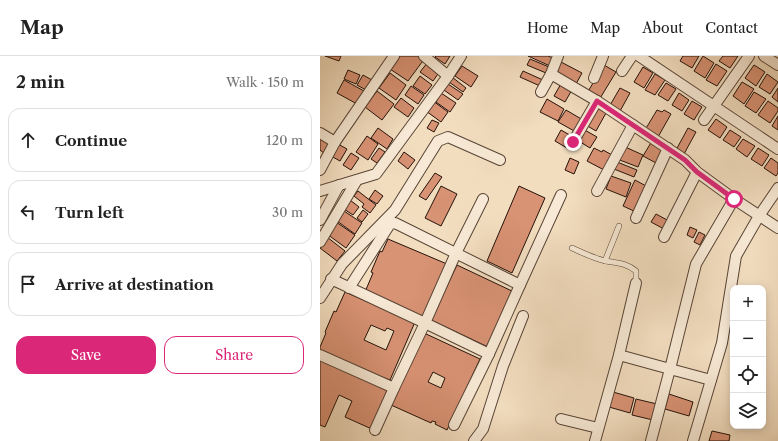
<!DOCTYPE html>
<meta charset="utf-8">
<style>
body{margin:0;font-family:"Libre Caslon Text",serif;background:#f6f6f6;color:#222}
.controls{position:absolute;right:12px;bottom:12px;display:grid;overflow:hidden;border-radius:8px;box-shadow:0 2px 10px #0003}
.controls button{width:36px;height:36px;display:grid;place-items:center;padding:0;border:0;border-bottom:1px solid #e0e0e0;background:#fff;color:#222;font:20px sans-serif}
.stop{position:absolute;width:12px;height:12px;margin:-9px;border:3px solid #db2777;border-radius:50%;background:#fff}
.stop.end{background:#db2777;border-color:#fff;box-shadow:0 1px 4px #0008}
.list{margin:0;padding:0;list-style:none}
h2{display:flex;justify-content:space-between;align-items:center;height:52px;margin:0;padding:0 16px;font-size:17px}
h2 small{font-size:13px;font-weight:400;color:#767676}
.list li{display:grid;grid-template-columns:26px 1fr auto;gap:12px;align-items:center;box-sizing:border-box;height:64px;margin:0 8px 8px;padding:0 8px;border:1px solid #e0e0e0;border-radius:12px}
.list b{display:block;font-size:15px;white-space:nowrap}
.list em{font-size:13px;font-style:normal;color:#767676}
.actions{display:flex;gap:8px;padding:12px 16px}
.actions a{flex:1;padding:9px 0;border:1px solid #db2777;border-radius:12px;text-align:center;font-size:14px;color:#db2777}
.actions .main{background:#db2777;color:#fff}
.icon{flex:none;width:22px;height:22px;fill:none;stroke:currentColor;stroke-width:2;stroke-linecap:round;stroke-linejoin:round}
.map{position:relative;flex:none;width:458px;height:385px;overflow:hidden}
header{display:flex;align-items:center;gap:24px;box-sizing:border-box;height:56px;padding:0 20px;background:#fff;border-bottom:1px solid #e0e0e0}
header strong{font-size:19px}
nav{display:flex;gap:22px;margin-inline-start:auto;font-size:14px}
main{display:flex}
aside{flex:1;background:#fff}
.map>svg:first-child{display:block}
</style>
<header>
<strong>Map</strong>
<nav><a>Home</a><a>Map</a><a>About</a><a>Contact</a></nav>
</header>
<main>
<aside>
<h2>2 min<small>Walk · 150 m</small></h2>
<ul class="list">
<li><svg class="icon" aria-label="ahead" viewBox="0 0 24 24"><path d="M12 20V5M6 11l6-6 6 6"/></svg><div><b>Continue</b></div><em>120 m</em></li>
<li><svg class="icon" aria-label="left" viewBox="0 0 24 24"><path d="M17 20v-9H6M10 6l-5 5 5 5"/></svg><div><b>Turn left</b></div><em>30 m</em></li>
<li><svg class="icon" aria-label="arrive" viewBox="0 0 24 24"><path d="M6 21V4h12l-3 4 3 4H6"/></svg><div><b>Arrive at destination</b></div></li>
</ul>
<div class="actions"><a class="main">Save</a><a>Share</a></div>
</aside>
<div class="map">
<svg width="458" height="385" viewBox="0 0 458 385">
<rect width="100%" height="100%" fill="#f2ddbf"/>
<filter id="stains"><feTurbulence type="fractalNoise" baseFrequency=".005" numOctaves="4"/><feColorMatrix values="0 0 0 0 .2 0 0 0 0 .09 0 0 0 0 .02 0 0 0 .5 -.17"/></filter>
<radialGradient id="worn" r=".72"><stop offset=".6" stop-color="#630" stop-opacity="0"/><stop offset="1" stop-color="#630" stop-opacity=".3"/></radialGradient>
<g fill="#d89274" stroke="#241109" fill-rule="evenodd">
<polygon points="5,0 21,0 19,5"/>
<polygon points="80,0 103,0 105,2 88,25 70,13"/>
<polygon points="116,0 130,0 125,8 115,1"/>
<polygon points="208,0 228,0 233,2 230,10"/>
<polygon points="363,0 379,0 372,12 360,5"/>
<polygon points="383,0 394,7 385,22 374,15"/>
<polygon points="403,0 418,0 410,12 399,5"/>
<polygon points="210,3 229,11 226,17 207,9"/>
<polygon points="108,6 120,15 113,25 100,16"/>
<polygon points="241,6 262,17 256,28 235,18"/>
<polygon points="396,8 407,15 397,30 386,24"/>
<polygon points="284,9 296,16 279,44 267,37"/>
<polygon points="434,9 445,16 436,30 425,22"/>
<polygon points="142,10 158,20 151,31 135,20"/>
<polygon points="323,11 333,17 324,32 314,26"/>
<polygon points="28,14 40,19 36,28 24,23"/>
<polygon points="203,15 223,24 220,30 200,21"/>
<polygon points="70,17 86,29 76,44 59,32"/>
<polygon points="335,18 345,24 335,39 325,34"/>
<polygon points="447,18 458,26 450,38 439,31"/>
<polygon points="43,19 52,24 46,34 37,29"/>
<polygon points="100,20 112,29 105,38 93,30"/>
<polygon points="132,21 146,32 143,36 129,26"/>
<polygon points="24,24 44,35 37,48 17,37"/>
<polygon points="242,26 253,32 245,46 234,40"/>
<polygon points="422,26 434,33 424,48 413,40"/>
<polygon points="346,27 356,33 348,45 338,39"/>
<polygon points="128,28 143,38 138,44 124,34"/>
<polygon points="91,30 104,39 98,48 85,39"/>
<polygon points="300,32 310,37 299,57 289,51"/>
<polygon points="458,32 458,46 452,41"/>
<polygon points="57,35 74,48 62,64 45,51"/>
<polygon points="434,36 446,43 436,57 425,50"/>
<polygon points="121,37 136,47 130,56 116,46"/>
<polygon points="359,37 369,44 362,55 352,49"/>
<polygon points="81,42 94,52 88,61 74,51"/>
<polygon points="227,43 244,53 238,65 220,56"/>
<polygon points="113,45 128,56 121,66 106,55"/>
<polygon points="372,45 382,51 374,64 364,58"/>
<polygon points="448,45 458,52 458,55 450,67 438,59"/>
<polygon points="276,51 286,57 276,75 266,69"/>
<polygon points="246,54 263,64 256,76 238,66"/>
<polygon points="337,54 342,56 344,54 351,58 338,81 325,74"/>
<polygon points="458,60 458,74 452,70"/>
<polygon points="396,63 407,71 400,82 388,74"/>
<polygon points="112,64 119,67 114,76 107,72"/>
<polygon points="58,72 73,83 67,93 51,82"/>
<polygon points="368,72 376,76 364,98 356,94"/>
<polygon points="263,73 277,81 270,92 257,84"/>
<polygon points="241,74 253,81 247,92 235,85"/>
<polygon points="410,74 421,81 414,91 403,84"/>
<polygon points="0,79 12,86 5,98 0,94"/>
<polygon points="47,80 58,88 48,104 36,96"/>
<polygon points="423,83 435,90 427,101 416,93"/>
<polygon points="332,85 346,93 338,108 323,100"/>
<polygon points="18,88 27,93 20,105 11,100"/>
<polygon points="303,90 323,99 318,111 297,103"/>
<polygon points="59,92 65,96 57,107 51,103"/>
<polygon points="274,92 282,96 283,94 294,100 286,115 267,105"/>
<polygon points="438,92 449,99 442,110 431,103"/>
<polygon points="84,96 95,104 88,113 78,105"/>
<polygon points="31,97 39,102 31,114 23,109"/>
<polygon points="250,102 259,106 254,118 245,114"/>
<polygon points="451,102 458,107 458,117 456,120 444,112"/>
<polygon points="297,106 317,114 314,121 294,113"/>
<polygon points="115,117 122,121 106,144 99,140"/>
<polygon points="291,120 311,127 306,141 286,133"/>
<polygon points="315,124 328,131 316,156 303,150"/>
<polygon points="121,130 137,138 121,170 105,162"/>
<polygon points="199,130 225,142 192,217 167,205"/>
<polygon points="55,134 63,140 57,148 49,143"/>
<polygon points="38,135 56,149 50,157 42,151 44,148 34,140"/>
<polygon points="30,144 39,151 33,159 24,153"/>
<polygon points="43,154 48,158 42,166 37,162"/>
<polygon points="24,155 42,167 35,178 17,165"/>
<polygon points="336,158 349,165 344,173 331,166"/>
<polygon points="16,166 35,179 26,192 7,178"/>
<polygon points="370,171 377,174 373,182 367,179"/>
<polygon points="379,176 385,179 380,189 374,186"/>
<polygon points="7,181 25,195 17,205 0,192"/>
<polygon points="68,183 127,208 104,261 45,236 53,217 51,216 60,195 62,196"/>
<polygon points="137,209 194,236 168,291 111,264"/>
<path d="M 25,236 L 95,266 L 70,324 L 59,320 L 58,322 L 0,298 L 0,291 L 6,277 L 5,276 L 14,255 L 16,256 ZM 51,269 L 65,275 L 67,272 L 74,275 L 66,294 L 44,284 Z"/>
<path d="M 104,277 L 160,303 L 127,374 L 115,368 L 116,366 L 112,365 L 111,367 L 71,349 ZM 113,316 L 125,322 L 121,332 L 108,326 Z"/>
<polygon points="0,300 73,333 54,374 25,361 32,345 19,339 5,371 0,369"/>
<polygon points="293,336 314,342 310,357 289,351"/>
<polygon points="349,338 373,346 369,360 345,353"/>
<polygon points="316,343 337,348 333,364 312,359"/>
<polygon points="392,375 410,379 409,385 389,385"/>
</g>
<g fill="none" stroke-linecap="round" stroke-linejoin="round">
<g stroke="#584436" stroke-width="6">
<g id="lane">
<path d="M 252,192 C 263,197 275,203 286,205 C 297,207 307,207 316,215 L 316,227"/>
<polyline points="285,205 299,170"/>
</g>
</g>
<g stroke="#584436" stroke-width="12">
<g id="street">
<polyline points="104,0 128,20"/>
<polyline points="319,0 458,93"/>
<polyline points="444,0 458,9"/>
<polyline points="302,15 312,0"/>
<polyline points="231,18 277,45 365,104 377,116 414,143 458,172"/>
<polyline points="274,22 283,0"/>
<polyline points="221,36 231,18 238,0"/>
<polyline points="384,64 429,0"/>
<polyline points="0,77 15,86"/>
<polyline points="253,86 277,45"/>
<polyline points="0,114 15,86 74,0"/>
<polyline points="0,135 56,118 128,20 141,0"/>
<polyline points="277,135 313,69"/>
<polyline points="163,143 136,197 105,267 169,298"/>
<polyline points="316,162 348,92"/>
<polyline points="0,164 19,129"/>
<polyline points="344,181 377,116"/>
<polyline points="0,186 37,124"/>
<polyline points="200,229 241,139"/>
<polyline points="29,232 70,168 75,167 200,229 169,298 134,369"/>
<polyline points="0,242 22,208 75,154 118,85 128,81 180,104"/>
<polyline points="0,299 74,332 105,267 11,223"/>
<polyline points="299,299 316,227"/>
<polyline points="241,363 278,372"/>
<polyline points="55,374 74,332"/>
<polyline points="154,385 163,373 183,310 203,260"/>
<polyline points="275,385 299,299 350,313 376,208 414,143"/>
<polyline points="331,385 350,313 391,324"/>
<polyline points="373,385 402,287 416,200 439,160 458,132"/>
</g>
</g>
<use href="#lane" stroke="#f7e9d5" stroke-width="5"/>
<use href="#street" stroke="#f7e9d5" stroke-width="10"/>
</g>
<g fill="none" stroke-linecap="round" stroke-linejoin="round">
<polyline stroke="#db2777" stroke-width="5" points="253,86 277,45 365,104 377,116 414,143"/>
</g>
<rect width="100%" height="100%" filter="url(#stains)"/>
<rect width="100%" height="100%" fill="url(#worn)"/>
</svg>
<div class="controls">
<button>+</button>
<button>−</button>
<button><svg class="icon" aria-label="locate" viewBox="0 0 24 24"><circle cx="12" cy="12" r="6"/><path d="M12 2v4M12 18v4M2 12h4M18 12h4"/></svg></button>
<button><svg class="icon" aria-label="layers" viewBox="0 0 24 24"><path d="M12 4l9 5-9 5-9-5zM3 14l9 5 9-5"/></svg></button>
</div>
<div class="stop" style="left:414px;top:143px"></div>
<div class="stop end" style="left:253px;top:86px"></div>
</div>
</main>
